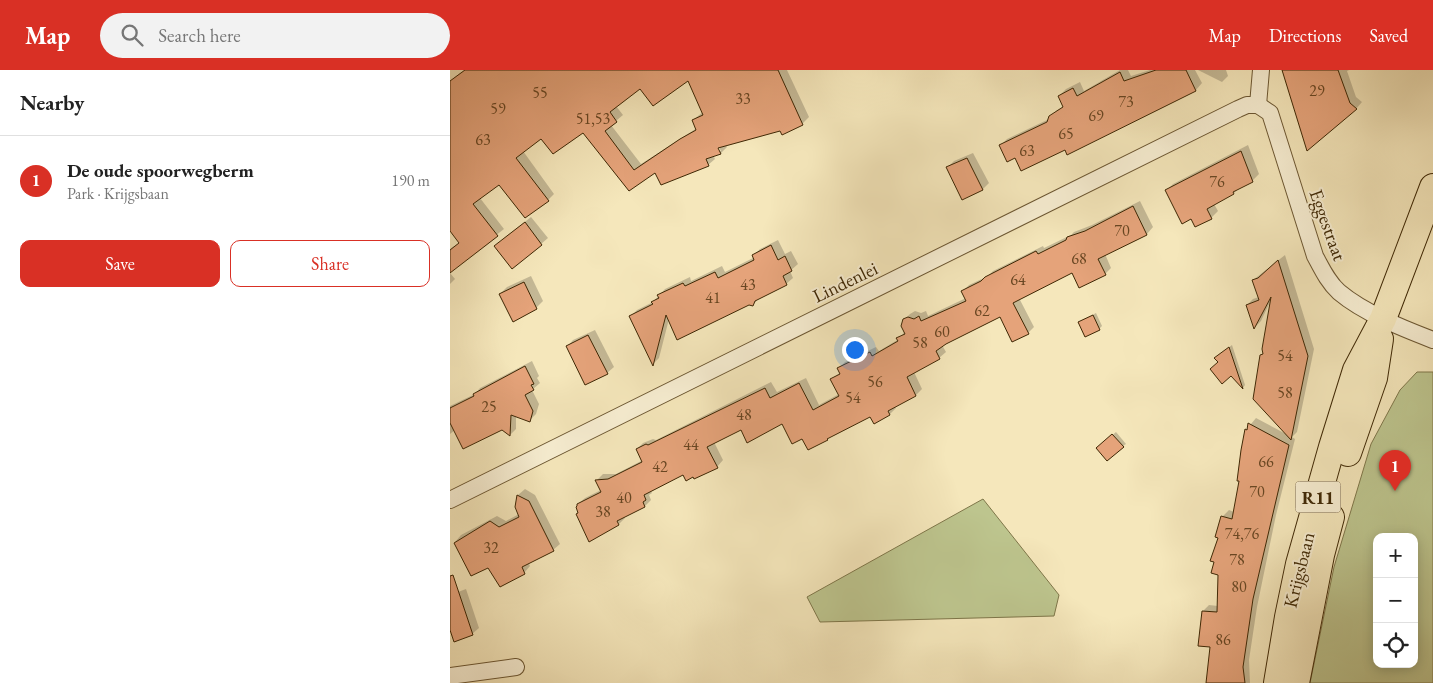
<!DOCTYPE html>
<meta charset="utf-8">
<style>
body{margin:0;font-family:"EB Garamond",serif;background:#f2f2f2;color:#222}
.controls{position:absolute;right:15px;bottom:15px;display:grid;overflow:hidden;border-radius:10px;box-shadow:0 2px 12px #0003}
.controls button{width:45px;height:45px;display:grid;place-items:center;padding:0;border:0;border-bottom:1px solid #e0e0e0;background:#fff;color:#222;font:25px sans-serif}
.you{position:absolute;left:404px;top:279px;width:18px;height:18px;margin:-12px;border:4px solid #fff;border-radius:50%;background:#1a73e8;box-shadow:0 0 0 8px #1a73e833}
.badge{display:grid;place-items:center;width:32px;height:32px;border-radius:50%;background:#d93025;color:#fff;font-size:16px;font-weight:700}
.pin{position:absolute;translate:-50% -41px;filter:drop-shadow(0 1px 2px #0008)}
.pin::after{content:'';position:absolute;top:26px;width:18px;height:15px;background:inherit;clip-path:polygon(0 0,100% 0,50% 100%)}
.list{margin:0;padding:0;list-style:none}
h2{display:flex;justify-content:space-between;align-items:center;height:65px;margin:0;padding:0 20px;font-size:21px}
h2 small{font-size:16px;font-weight:400;color:#767676}
.list li{display:grid;grid-template-columns:32px 1fr auto;gap:15px;align-items:center;box-sizing:border-box;height:90px;padding:0 20px;border-top:1px solid #e0e0e0}
.list b{display:block;font-size:19px;white-space:nowrap}
.list p{margin:0;font-size:16px;white-space:nowrap;color:#767676}
.list em{font-size:16px;font-style:normal;color:#767676}
.actions{display:flex;gap:10px;padding:15px 20px}
.actions a{flex:1;padding:11px 0;border:1px solid #d93025;border-radius:10px;text-align:center;font-size:18px;color:#d93025}
.actions .main{background:#d93025;color:#fff}
.icon{flex:none;width:28px;height:28px;fill:none;stroke:currentColor;stroke-width:2;stroke-linecap:round;stroke-linejoin:round}
.map{position:relative;flex:none;width:983px;height:613px;overflow:hidden}
header{display:flex;align-items:center;gap:30px;box-sizing:border-box;height:70px;padding:0 25px;background:#d93025;color:#fff}
header strong{font-size:24px}
nav{display:flex;gap:28px;margin-inline-start:auto;font-size:18px}
.search{width:350px;height:45px;background:#f2f2f2;display:flex;align-items:center;gap:12px;box-sizing:border-box;padding:0 18px;border-radius:28px;color:#767676;font-size:19px}
main{display:flex}
aside{flex:1;background:#fff}
.map>svg:first-child{display:block}
</style>
<header>
<strong>Map</strong>
<div class="search"><svg class="icon" aria-label="search" viewBox="0 0 24 24"><circle cx="10" cy="10" r="6"/><path d="M15 15l6 6"/></svg>Search here</div>
<nav><a>Map</a><a>Directions</a><a>Saved</a></nav>
</header>
<main>
<aside>
<h2>Nearby<small></small></h2>
<ul class="list">
<li><span class="badge">1</span><div><b>De oude spoorwegberm</b><p>Park · Krijgsbaan</p></div><em>190 m</em></li>
</ul>
<div class="actions"><a class="main">Save</a><a>Share</a></div>
</aside>
<div class="map">
<svg width="983" height="613" viewBox="0 0 983 613">
<rect width="100%" height="100%" fill="#f5e7bb"/>
<filter id="stains"><feTurbulence type="fractalNoise" baseFrequency=".004" numOctaves="4"/><feColorMatrix values="0 0 0 0 .2 0 0 0 0 .09 0 0 0 0 .02 0 0 0 .5 -.17"/></filter>
<radialGradient id="worn" r=".72"><stop offset=".6" stop-color="#630" stop-opacity="0"/><stop offset="1" stop-color="#630" stop-opacity=".3"/></radialGradient>
<g fill="#bdc58e" stroke="#7e7649" fill-rule="evenodd">
<path d="M 967,302 L 983,302 L 983,613 L 860,613 L 884,497 L 921,374 L 950,320 ZM 927,467 L 964,467 L 964,594 L 927,594 Z"/>
<polygon points="533,429 609,525 604,546 370,552 357,527"/>
</g>
<g fill="#0003" fill-rule="evenodd">
<path d="M 14,0 L 337,0 L 359,47 L 352,54 L 276,75 L 277,77 L 271,83 L 263,85 L 265,89 L 258,95 L 205,101 L 179,120 L 133,61 L 91,67 L 73,81 L 104,124 L 98,130 L 49,113 L 30,128 L 54,159 L 0,201 L 0,179 L 10,172 L 0,159 L 0,11 ZM 238,9 L 253,42 L 243,50 L 247,58 L 191,94 L 161,55 L 173,45 L 166,36 L 190,17 ZM 266,72 L 271,81 L 268,81 Z"/>
<polygon points="670,0 678,0 681,6 700,0 745,0 752,13 746,20 618,83 615,78 566,86 550,76 557,69 599,49 607,40 614,36 609,26 616,19 630,12 634,21"/>
<polygon points="748,0 776,0 778,6 772,12"/>
<polygon points="833,0 899,0 897,1 906,27 912,32 906,39"/>
<polygon points="798,75 809,104 802,111 791,116 784,123 764,134 768,141 761,148 745,155 742,148 717,120 723,114"/>
<polygon points="523,83 539,113 533,119 513,128 497,98 504,91"/>
<polygon points="690,131 703,157 697,164 655,184 661,198 655,204 622,201 569,228 584,257 578,263 550,245 492,275 496,282 489,288 464,302 472,319 466,325 445,336 446,338 440,344 425,353 421,346 381,365 377,369 353,367 333,352 292,358 264,372 273,390 267,397 244,405 233,403 200,420 202,423 199,425 201,430 195,436 174,446 175,448 169,454 129,442 128,434 135,428 151,420 147,410 153,404 166,404 193,390 187,379 193,373 203,369 206,370 321,312 327,322 356,308 369,335 389,324 381,309 391,302 389,298 395,292 426,277 429,281 449,269 455,261 454,250 460,244 465,241 471,243 476,241 478,246 516,228 513,221 519,215 538,206 543,201 593,176 594,178 621,165 624,162 642,155"/>
<polygon points="81,147 98,168 91,174 52,170"/>
<polygon points="328,170 335,184 341,181 348,194 340,201 343,208 336,214 309,228 303,235 299,234 219,249 209,288 203,294 181,246 187,240 203,232 215,219 240,207 241,211 272,196 275,202 305,187 304,185 310,179"/>
<polygon points="835,185 864,279 847,362 842,367 845,369 826,445 807,537 799,590 800,613 758,613 762,576 753,541 759,535 768,536 770,467 772,447 779,440 784,442 790,410 796,360 806,348 836,364 812,285 814,283 820,232 811,251 805,257 797,235 803,229 809,227 803,210"/>
<polygon points="0,203 5,209 0,214"/>
<polygon points="81,206 93,231 86,238 50,224 57,217"/>
<polygon points="646,243 652,256 649,259 629,252"/>
<polygon points="145,260 164,297 157,303 117,277 123,270"/>
<polygon points="782,275 795,315 793,318 781,304 769,285"/>
<polygon points="82,291 89,306 87,308 90,313 82,320 89,334 86,344 80,350 66,346 66,359 60,365 52,358 5,360 0,364 0,336 25,324 30,318"/>
<polygon points="666,362 676,374 673,376 647,378"/>
<polygon points="75,419 85,425 110,474 103,480 78,492 80,496 74,503 39,496 21,504 5,472 11,465 47,446 56,451 69,444 66,437 68,425"/>
<polygon points="16,519 29,558 22,564 0,556 0,525"/>
</g>
<g fill="#e5a37a" stroke="#3e2704" fill-rule="evenodd">
<path d="M 15,0 L 328,0 L 353,55 L 332,65 L 330,61 L 268,78 L 271,84 L 256,89 L 259,96 L 211,115 L 205,103 L 179,121 L 133,63 L 103,84 L 91,69 L 66,88 L 99,131 L 75,148 L 49,115 L 23,134 L 48,166 L 0,203 L 0,180 L 9,173 L 0,161 L 0,11 ZM 238,11 L 253,45 L 242,50 L 246,60 L 230,69 L 184,100 L 155,61 L 167,52 L 160,42 L 190,19 L 203,36 Z"/>
<polygon points="706,0 736,0 746,21 617,85 615,80 571,101 565,88 557,92 549,75 597,52 599,46 613,37 608,26 623,18 627,26 670,2 674,11"/>
<polygon points="832,0 888,0 900,33 907,39 857,81"/>
<polygon points="791,81 803,112 783,122 784,124 757,139 762,149 745,157 741,149 732,154 715,120"/>
<polygon points="517,88 533,120 512,130 496,97"/>
<polygon points="683,136 697,165 648,189 656,205 629,218 622,203 563,233 579,264 562,272 550,247 496,274 486,281 490,289 457,307 466,326 438,341 440,345 424,354 420,347 377,369 378,370 358,380 352,369 342,374 332,354 297,373 291,360 257,377 268,398 244,409 243,407 236,411 233,405 194,425 196,430 193,432 195,437 167,451 169,455 139,472 126,444 128,443 126,437 127,436 127,434 151,422 145,410 158,409 192,392 186,379 196,374 198,375 315,318 320,328 349,313 363,340 389,326 380,309 390,304 387,298 420,282 422,286 448,271 446,268 455,264 451,256 453,249 458,247 464,249 469,246 471,251 516,231 511,221 531,211 535,207 586,181 588,184 616,170 617,167 635,161"/>
<polygon points="75,152 92,175 62,199 44,176"/>
<polygon points="321,175 328,190 335,186 342,201 333,206 337,215 305,231 303,236 299,235 227,270 216,245 203,296 179,246 203,234 201,232 209,228 207,225 233,213 235,216 265,202 268,208 304,190 302,185"/>
<polygon points="828,190 858,286 841,370 803,329 810,285 813,284 812,279 821,227 804,259 796,235 809,230 802,210 808,208"/>
<polygon points="74,212 87,239 63,252 49,224"/>
<polygon points="643,245 650,260 635,267 628,252"/>
<polygon points="138,265 158,304 135,315 116,276"/>
<polygon points="779,277 793,319 781,306 772,314 760,299 768,292 764,288"/>
<polygon points="75,296 84,314 81,315 84,320 75,325 83,341 80,352 61,345 60,366 52,360 13,379 0,353 0,338 24,326 23,324"/>
<polygon points="798,353 839,375 803,529 793,597 795,613 756,613 760,577 748,576 752,541 767,542 768,505 761,503 764,492 760,491 768,468 765,467 771,446 782,449 789,411 787,411 791,380 795,359 797,360"/>
<polygon points="662,364 674,377 657,391 646,378"/>
<polygon points="67,425 79,431 104,481 72,497 75,504 50,517 38,498 21,506 4,473 40,451 49,457 69,447 65,437"/>
<polygon points="3,505 23,565 4,572 0,560 0,506"/>
</g>
<g fill="none" stroke-linecap="round" stroke-linejoin="round">
<g stroke="#6c5732" stroke-width="18">
<g id="minor">
<path d="M 808,35 L 820,43 L 865,186 C 872,199 878,212 889,222 C 914,243 952,258 983,270"/>
<polyline points="808,35 811,0"/>
<polyline points="0,430 788,39 797,35 808,35"/>
<polyline points="0,606 66,597"/>
</g>
</g>
<g stroke="#3e2704" stroke-width="28">
<g id="primary">
<polyline points="898,383 924,308 930,269"/>
<polyline points="827,613 838,547 849,494 882,377 906,300 933,249 983,117"/>
<polyline points="846,613 871,485 881,447"/>
</g>
</g>
<use href="#minor" stroke="#f8efd3" stroke-width="16"/>
<use href="#primary" stroke="#f5e7bb" stroke-width="26"/>
</g>
<g text-anchor="middle" dominant-baseline="central" stroke-width="4" stroke-linejoin="round" paint-order="stroke">
<g font-size="16" fill="#684622">
<text x="867" y="20">29</text>
<text x="90" y="22">55</text>
<text x="293" y="28">33</text>
<text x="676" y="31">73</text>
<text x="48" y="38">59</text>
<text x="646" y="45">69</text>
<text x="143" y="48">51,53</text>
<text x="616" y="63">65</text>
<text x="33" y="69">63</text>
<text x="577" y="80">63</text>
<text x="767" y="111">76</text>
<text x="672" y="160">70</text>
<text x="629" y="188">68</text>
<text x="568" y="209">64</text>
<text x="298" y="214">43</text>
<text x="263" y="227">41</text>
<text x="532" y="240">62</text>
<text x="492" y="261">60</text>
<text x="470" y="272">58</text>
<text x="835" y="285">54</text>
<text x="425" y="311">56</text>
<text x="835" y="322">58</text>
<text x="403" y="327">54</text>
<text x="39" y="336">25</text>
<text x="294" y="344">48</text>
<text x="241" y="374">44</text>
<text x="816" y="391">66</text>
<text x="210" y="396">42</text>
<text x="807" y="421">70</text>
<text x="174" y="427">40</text>
<text x="153" y="441">38</text>
<text x="792" y="463">74,76</text>
<text x="41" y="477">32</text>
<text x="787" y="489">78</text>
<text x="789" y="516">80</text>
<text x="773" y="569">86</text>
</g>
<rect fill="#f8efd3" stroke="#766342" stroke-width="1" x="845.5" y="411.5" width="45" height="31" rx="4"/>
<g font-size="18" font-weight="bold" fill="#3e2704">
<text x="868" y="427">R11</text>
</g>
<g font-size="19" fill="#3e2704" stroke="#f8efd3">
<text transform="translate(878 155) rotate(70)">Eggestraat</text>
<text transform="translate(395 212) rotate(-26)">Lindenlei</text>
<text transform="translate(849 500) rotate(-76)">Krijgsbaan</text>
</g>
</g>
<rect width="100%" height="100%" filter="url(#stains)"/>
<rect width="100%" height="100%" fill="url(#worn)"/>
</svg>
<div class="controls">
<button>+</button>
<button>−</button>
<button><svg class="icon" aria-label="locate" viewBox="0 0 24 24"><circle cx="12" cy="12" r="6"/><path d="M12 2v4M12 18v4M2 12h4M18 12h4"/></svg></button>
</div>
<div class="you"></div>
<div class="pin badge" style="left:945px;top:421px">1</div>
</div>
</main>
